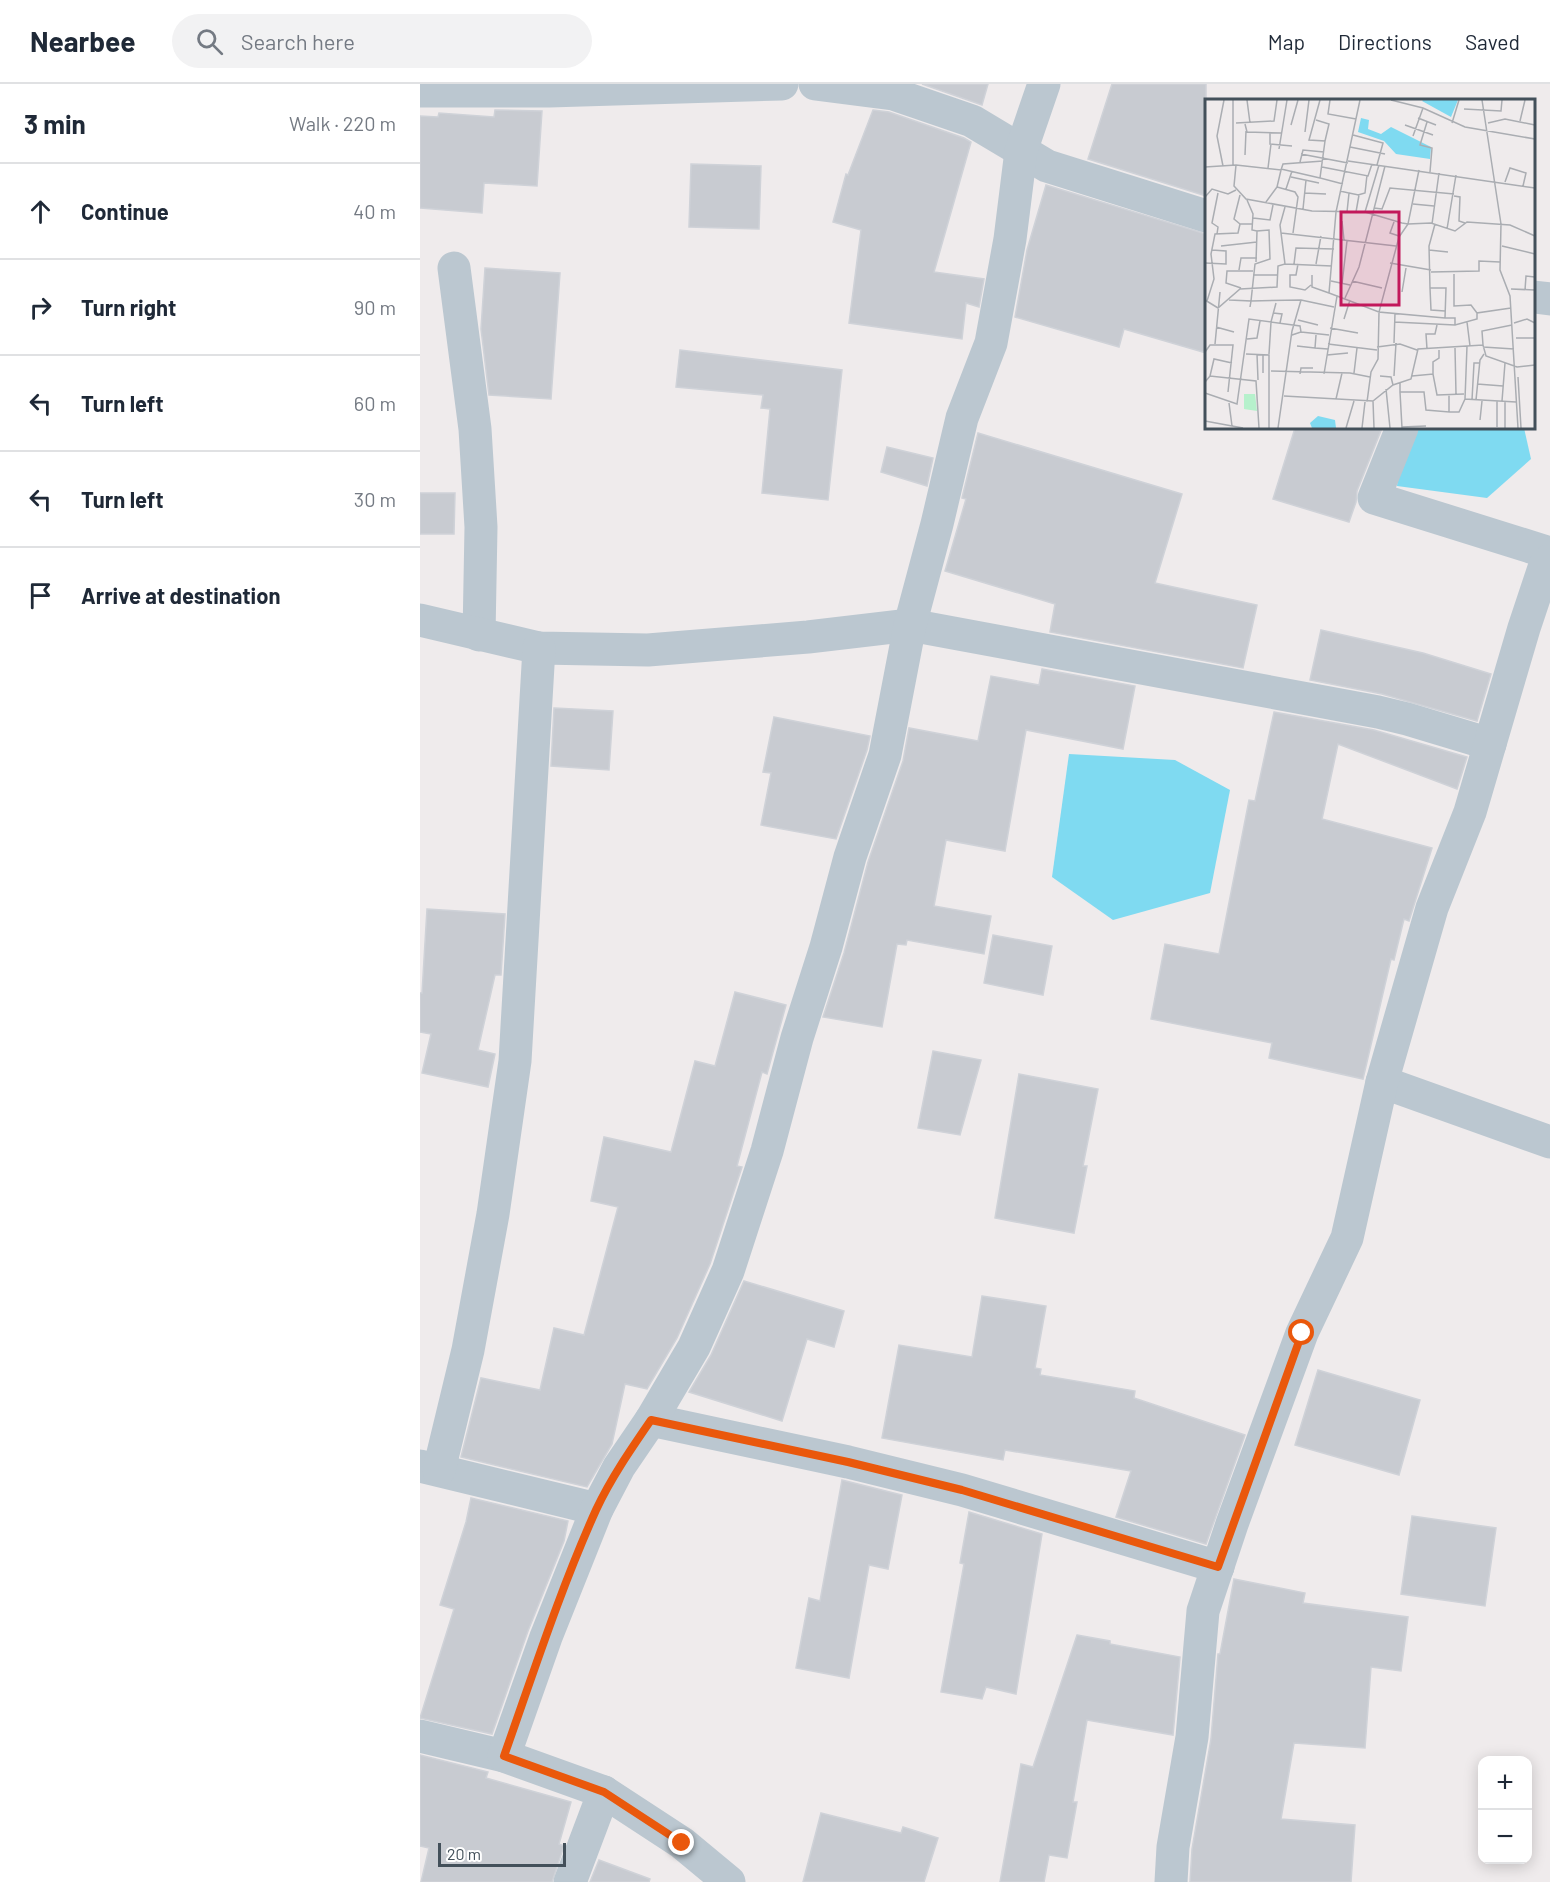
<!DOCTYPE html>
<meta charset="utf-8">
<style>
body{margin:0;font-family:Barlow,sans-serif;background:#f2f2f3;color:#1f2937}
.controls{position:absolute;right:18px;bottom:18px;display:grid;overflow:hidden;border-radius:12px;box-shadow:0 3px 15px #0003}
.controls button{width:54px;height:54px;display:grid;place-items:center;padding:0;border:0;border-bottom:2px solid #e0e1e3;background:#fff;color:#1f2937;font:30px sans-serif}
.scale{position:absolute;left:18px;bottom:15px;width:128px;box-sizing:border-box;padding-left:6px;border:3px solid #43505a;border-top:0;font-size:16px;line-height:21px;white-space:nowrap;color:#43505a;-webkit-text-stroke:4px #fff;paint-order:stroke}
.stop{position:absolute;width:18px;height:18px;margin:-14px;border:4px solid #ea580c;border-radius:50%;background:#fff}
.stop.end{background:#ea580c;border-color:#fff;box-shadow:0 2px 6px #0008}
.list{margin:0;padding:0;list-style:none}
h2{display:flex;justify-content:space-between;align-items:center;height:78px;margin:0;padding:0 24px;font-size:26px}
h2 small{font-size:20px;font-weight:400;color:#747a83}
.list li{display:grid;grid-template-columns:39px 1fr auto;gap:18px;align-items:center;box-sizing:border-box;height:96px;padding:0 24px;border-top:2px solid #e0e1e3}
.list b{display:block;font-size:22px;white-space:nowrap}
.list em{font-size:20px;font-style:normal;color:#747a83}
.icon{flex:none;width:33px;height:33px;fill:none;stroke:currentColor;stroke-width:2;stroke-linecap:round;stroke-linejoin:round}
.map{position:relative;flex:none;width:1130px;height:1798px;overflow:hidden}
header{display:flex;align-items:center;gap:36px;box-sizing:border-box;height:84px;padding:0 30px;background:#fff;border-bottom:2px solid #e0e1e3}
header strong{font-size:28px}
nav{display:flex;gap:33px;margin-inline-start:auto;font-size:21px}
.search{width:420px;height:54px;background:#f2f2f3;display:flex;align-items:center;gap:15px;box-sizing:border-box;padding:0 21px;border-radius:33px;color:#747a83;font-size:22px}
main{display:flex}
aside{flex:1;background:#fff}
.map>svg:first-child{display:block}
</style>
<header>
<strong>Nearbee</strong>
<div class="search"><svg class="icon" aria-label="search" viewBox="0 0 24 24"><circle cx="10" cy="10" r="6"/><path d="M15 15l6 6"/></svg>Search here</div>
<nav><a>Map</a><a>Directions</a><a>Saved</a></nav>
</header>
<main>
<aside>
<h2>3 min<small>Walk · 220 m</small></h2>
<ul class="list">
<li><svg class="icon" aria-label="ahead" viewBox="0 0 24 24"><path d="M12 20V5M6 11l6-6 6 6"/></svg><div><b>Continue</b></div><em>40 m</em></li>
<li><svg class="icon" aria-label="right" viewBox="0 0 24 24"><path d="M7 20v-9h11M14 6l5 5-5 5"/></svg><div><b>Turn right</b></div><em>90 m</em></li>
<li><svg class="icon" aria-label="left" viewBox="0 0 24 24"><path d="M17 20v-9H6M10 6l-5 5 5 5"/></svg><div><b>Turn left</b></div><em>60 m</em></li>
<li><svg class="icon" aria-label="left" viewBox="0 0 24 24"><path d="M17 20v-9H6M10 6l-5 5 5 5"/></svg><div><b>Turn left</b></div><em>30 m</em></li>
<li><svg class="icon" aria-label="arrive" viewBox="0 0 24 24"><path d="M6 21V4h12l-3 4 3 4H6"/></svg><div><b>Arrive at destination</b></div></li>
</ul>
</aside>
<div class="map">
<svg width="1130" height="1798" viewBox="0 0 1130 1798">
<rect width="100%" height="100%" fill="#efebec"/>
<g fill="#7fdaf1">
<polygon points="983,344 1104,344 1111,375 1067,414 977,402"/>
<polygon points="649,670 755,676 810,706 790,809 693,836 632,793"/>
</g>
<g fill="#c8cbd1" stroke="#cfd2d8" stroke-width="1.5">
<polygon points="502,0 568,0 562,21"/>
<polygon points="692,0 786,0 786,112 668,75"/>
<polygon points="75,26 122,27 117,102 64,99 62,129 0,124 0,32 18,33 19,29 74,33"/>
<polygon points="453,26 469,28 544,54 551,58 514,188 564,195 559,223 546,219 542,255 429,239 441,146 413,138 426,90 428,91"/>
<polygon points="271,80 341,82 339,145 269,143"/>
<polygon points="626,101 786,150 786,269 704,245 699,263 595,233 607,166"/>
<polygon points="65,184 140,189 131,315 69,311 61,245"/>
<polygon points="260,266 422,286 408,416 342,409 350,325 341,324 343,311 256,303"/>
<polygon points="875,344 962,344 937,407 936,418 929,438 853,415"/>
<polygon points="558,349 762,410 735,499 837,521 823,584 630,548 635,520 525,487 546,415 542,414"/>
<polygon points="467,363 513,374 507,402 461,388"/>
<polygon points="0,409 35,409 34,450 0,450"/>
<polygon points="901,546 1003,569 1071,590 1057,637 962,610 890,596"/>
<polygon points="622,585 715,602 703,665 606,646 585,767 526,756 514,822 571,832 564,870 487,856 486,861 477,860 462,943 403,933 424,869 448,778 483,677 489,644 558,657 571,592 619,601"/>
<polygon points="134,624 193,627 189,686 131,682"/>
<polygon points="854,628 954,646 1047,673 1037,705 918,660 902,735 1012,764 989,837 984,835 974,876 971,875 943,995 849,974 852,959 731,935 745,860 799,870 829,716 835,717"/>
<polygon points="354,633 450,652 447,666 416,755 341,741 351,689 343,688"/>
<polygon points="7,825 85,830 81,891 75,891 58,966 75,970 68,1003 2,989 11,950 0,948 0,909 2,909"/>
<polygon points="573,851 632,862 623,911 564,899"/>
<polygon points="315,908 366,921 347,990 342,988 317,1082 322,1083 290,1180 257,1254 227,1305 205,1300 192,1360 167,1403 41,1373 61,1294 120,1306 134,1244 164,1251 198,1123 171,1117 184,1053 251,1068 275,977 295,982"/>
<polygon points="513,967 561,976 540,1051 498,1044"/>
<polygon points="599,990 678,1005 663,1082 667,1082 654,1149 575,1134"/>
<polygon points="324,1197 424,1227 414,1263 387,1255 362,1337 269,1308 291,1271"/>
<polygon points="562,1212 626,1222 615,1284 621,1285 620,1291 715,1307 714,1314 825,1351 786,1460 696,1433 711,1387 585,1366 583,1376 462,1354 479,1261 552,1273"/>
<polygon points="898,1286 1000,1316 979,1391 875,1361"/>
<polygon points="422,1396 482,1411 468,1485 449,1481 429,1594 376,1584 389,1514 400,1517"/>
<polygon points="51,1414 148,1437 144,1457 108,1547 72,1650 0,1634 34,1525 20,1521 46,1438"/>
<polygon points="549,1428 622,1450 596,1610 566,1603 562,1615 521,1608 544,1480 540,1479"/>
<polygon points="992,1432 1076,1444 1065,1522 981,1510"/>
<polygon points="814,1495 885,1509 883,1519 988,1533 981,1587 951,1583 945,1664 874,1659 861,1735 935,1741 931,1798 770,1798 772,1765 791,1655 798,1570 800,1570"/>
<polygon points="657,1551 690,1557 690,1560 760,1573 753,1651 667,1636 653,1718 657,1718 647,1774 629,1771 624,1798 580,1798 601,1680 613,1683"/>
<polygon points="0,1671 68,1688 66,1694 151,1718 139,1760 144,1762 132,1798 1,1798 9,1764 0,1762"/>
<polygon points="401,1729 481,1749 483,1743 518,1754 504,1798 383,1798"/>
<polygon points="179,1776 230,1795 229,1798 170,1798"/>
</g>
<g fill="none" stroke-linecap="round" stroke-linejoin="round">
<g stroke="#bbc7d0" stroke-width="33">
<polyline points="395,0 473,10 552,37 627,82 786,132"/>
<polyline points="0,7 129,7 362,0"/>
<polyline points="34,184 55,345 61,443 59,551"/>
<polyline points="1114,213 1130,215"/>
<polyline points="982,344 954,414 1130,469"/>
<polyline points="0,536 119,564 228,566 388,553 490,541 958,628 987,635 1070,660"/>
<polyline points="962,998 1130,1058"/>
<polyline points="231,1336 428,1378 542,1406 798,1483"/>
<polyline points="0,1382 177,1425"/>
<polyline points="19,1386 48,1266 73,1130 95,977 119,564"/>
<polyline points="0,1652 84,1672 184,1708 262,1759 309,1798"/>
<polyline points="84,1672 126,1553 177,1425 199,1383 231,1336 274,1263 308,1187 347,1067 377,954 406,863 430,773 465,671 490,541 517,440 542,334 571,259 590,155 601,67 624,0"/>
<polyline points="150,1798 184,1708"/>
<polyline points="751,1798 753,1763 772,1653 783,1527 812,1440 882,1249 927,1154 962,998 1012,824 1050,728 1104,544 1125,481 1130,476"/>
</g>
</g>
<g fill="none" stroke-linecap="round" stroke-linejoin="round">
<path stroke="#ea580c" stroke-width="8" d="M 262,1759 L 184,1708 L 84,1672 C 113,1590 140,1506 176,1426 C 191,1394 211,1365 231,1336 L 428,1378 L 542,1406 L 798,1483 L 882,1249"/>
</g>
<g transform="translate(785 15)">
<rect width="330" height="330" fill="#efebec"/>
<path d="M 39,295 L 50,295 L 52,312 L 39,310 Z" fill="#b6f1cc"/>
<path d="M 253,1 L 246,18 L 217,2 L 218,1 ZM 156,19 L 164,21 L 163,30 L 176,35 L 186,28 L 226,48 L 225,60 L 191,55 L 179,42 L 153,33 ZM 113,317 L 130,321 L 131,329 L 107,329 L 105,324 Z" fill="#7fdaf1"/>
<path fill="none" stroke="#aaadb2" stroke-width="1.5" d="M 28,1 L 28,66M 42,1 L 45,24M 115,1 L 104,41 L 120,42 L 115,79 L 138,85M 125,1 L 123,15 L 151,20M 186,1 L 218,9 L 260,28 L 330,40M 277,1 L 296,125 L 295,171 L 305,197 L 313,329M 259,10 L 296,12 L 297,1M 213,19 L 231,26M 111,21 L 124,25 L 120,42M 315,22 L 320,1M 222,23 L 215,46 L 227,49 L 225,73M 31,24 L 69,22 L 72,1M 247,24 L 254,1M 283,24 L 300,20 L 330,26M 40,25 L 42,33 L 76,34M 86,26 L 93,1M 200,26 L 228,36M 100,33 L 104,1M 65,34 L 65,45 L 87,47M 148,36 L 178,44 L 172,66M 208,37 L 218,9M 145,48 L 180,55M 74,50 L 82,1M 96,55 L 143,64M 40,56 L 41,32M 143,62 L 330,89M 95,63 L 98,51 L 119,53M 31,66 L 29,87 L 41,100 L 107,112 L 160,113 L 197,124 L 203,125 L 214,71M 18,67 L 12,37 L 19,1M 0,68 L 31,66 L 76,71 L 78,65 L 118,62M 117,68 L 163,77 L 167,65M 63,69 L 66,45M 76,70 L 115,79M 76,71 L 72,88 L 90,93 L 93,98 L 88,134M 86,78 L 114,84M 300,83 L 305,69 L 321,74 L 318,87M 81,90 L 87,72M 135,92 L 144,94 L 142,113M 99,94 L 121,95M 144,94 L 154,96 L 151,113M 35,96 L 29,120 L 35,125M 153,96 L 160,94 L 162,76M 249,97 L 255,98 L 254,122 L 260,124M 0,98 L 7,90 L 23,95 L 31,91M 42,101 L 48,115 L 47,131 L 52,132M 61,103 L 72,88M 208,105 L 229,107M 169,109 L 177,110 L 185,89 L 249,95M 98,110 L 101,81M 160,113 L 174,66M 48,119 L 65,121 L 68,106M 137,122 L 139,141M 189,123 L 185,134 L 194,137M 227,125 L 234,74M 230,125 L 224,147 L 225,189 L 241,189 L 240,219 L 250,219 L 250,226M 242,130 L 251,76M 76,134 L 191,147M 12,135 L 13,128 L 7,124 L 13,94M 16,147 L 52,143M 297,147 L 330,155M 224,151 L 243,153M 51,163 L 52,132 L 64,131 L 65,160 L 50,165 L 46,202 L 96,201 L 129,208M 0,164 L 21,165 L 21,152 L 7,151M 185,164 L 226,171M 80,165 L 127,167M 89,165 L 91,149 L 129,150M 93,165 L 91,176 L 85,176 L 85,188 L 100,191 L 106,186M 111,165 L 116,137M 34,171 L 36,159 L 52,159M 226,173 L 274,172 L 274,162 L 295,163M 249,175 L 249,207 L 266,206 L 272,214M 48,176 L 73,176M 107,176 L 107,188 L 124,194M 126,182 L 145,186M 147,182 L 177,189M 137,185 L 142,142M 36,189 L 21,184 L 22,172 L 48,172M 225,189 L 226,211 L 240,212M 306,190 L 330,191M 320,191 L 321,177 L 330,178M 197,193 L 201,169M 132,197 L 174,213 L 173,260 L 166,273 L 162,303M 140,199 L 154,168 L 180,67M 0,201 L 13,209 L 35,190 L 72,188 L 73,167 L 80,165 L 75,126 L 80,108M 24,201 L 46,202 L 45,208M 2,202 L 9,180 L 6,155 L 10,135 L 33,134 L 35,125 L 48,125M 68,214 L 77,215 L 75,224M 240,219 L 174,213 L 194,138 L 203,125 L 226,124 L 250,132 L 262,123 L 305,126 L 330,137M 139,220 L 145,201M 93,221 L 113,226M 189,223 L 250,226 L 272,220 L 272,214 L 306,209M 262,223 L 265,247M 309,224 L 322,220 L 330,224M 11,228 L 29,233M 125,229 L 153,234M 96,233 L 124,236M 111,236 L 110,249 L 123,250M 311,239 L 330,239M 42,240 L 52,239 L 55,222M 189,244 L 190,214M 10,245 L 15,193M 123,245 L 172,251M 278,246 L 277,232 L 307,226M 92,247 L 110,249M 262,247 L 260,300 L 311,303M 172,248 L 195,245 L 212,251M 278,248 L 309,250M 250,249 L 251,295M 222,250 L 221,235 L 230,235 L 232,226M 0,253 L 5,246 L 28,246 L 23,293M 41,255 L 64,256 L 64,329M 52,255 L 53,281M 58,255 L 58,274M 64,255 L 66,223 L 95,227 L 96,233 L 87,236M 122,256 L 143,254M 66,272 L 145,274 L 165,278M 149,274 L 152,249M 95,275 L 96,269 L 108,269M 119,275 L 132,197 L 124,194 L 131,113 L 155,1M 228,275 L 228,263 L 234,259 L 234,251M 5,277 L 9,260 L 27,264M 175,277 L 186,278 L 188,286M 189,277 L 191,244M 207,277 L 228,275 L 232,296 L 259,295M 313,278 L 316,329M 0,283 L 5,277 L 51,282 L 54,329M 195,283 L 195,293 L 219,293 L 221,311 L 244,313 L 244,296M 272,285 L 298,287M 181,290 L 185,329M 195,293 L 197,329M 0,294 L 32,305 L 44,220 L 66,223 L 71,204M 79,297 L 168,302 L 188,286 L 206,280 L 213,250 L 278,246 L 281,257 L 312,268 L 330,266M 131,300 L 137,274M 267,301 L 269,264 L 274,264M 271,301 L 275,261 L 279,255M 168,302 L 169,329M 292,302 L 292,328M 297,302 L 300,264M 24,304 L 27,327M 244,313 L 254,313 L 260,300M 275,321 L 277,302M 0,322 L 38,329M 197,328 L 221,327M 73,329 L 87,232 L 96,201M 141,329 L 149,302M 157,329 L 160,303M 300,329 L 300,303"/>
<path fill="#c2185b" fill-opacity="0.15" stroke="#c2185b" stroke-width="3" d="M 136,113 L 194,113 L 194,206 L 136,206 Z"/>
<rect width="330" height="330" fill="none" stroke="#43505a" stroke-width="3"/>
</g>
</svg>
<div class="controls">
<button>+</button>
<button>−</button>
</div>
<div class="scale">20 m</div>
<div class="stop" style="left:882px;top:1249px"></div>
<div class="stop end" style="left:262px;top:1759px"></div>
</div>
</main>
